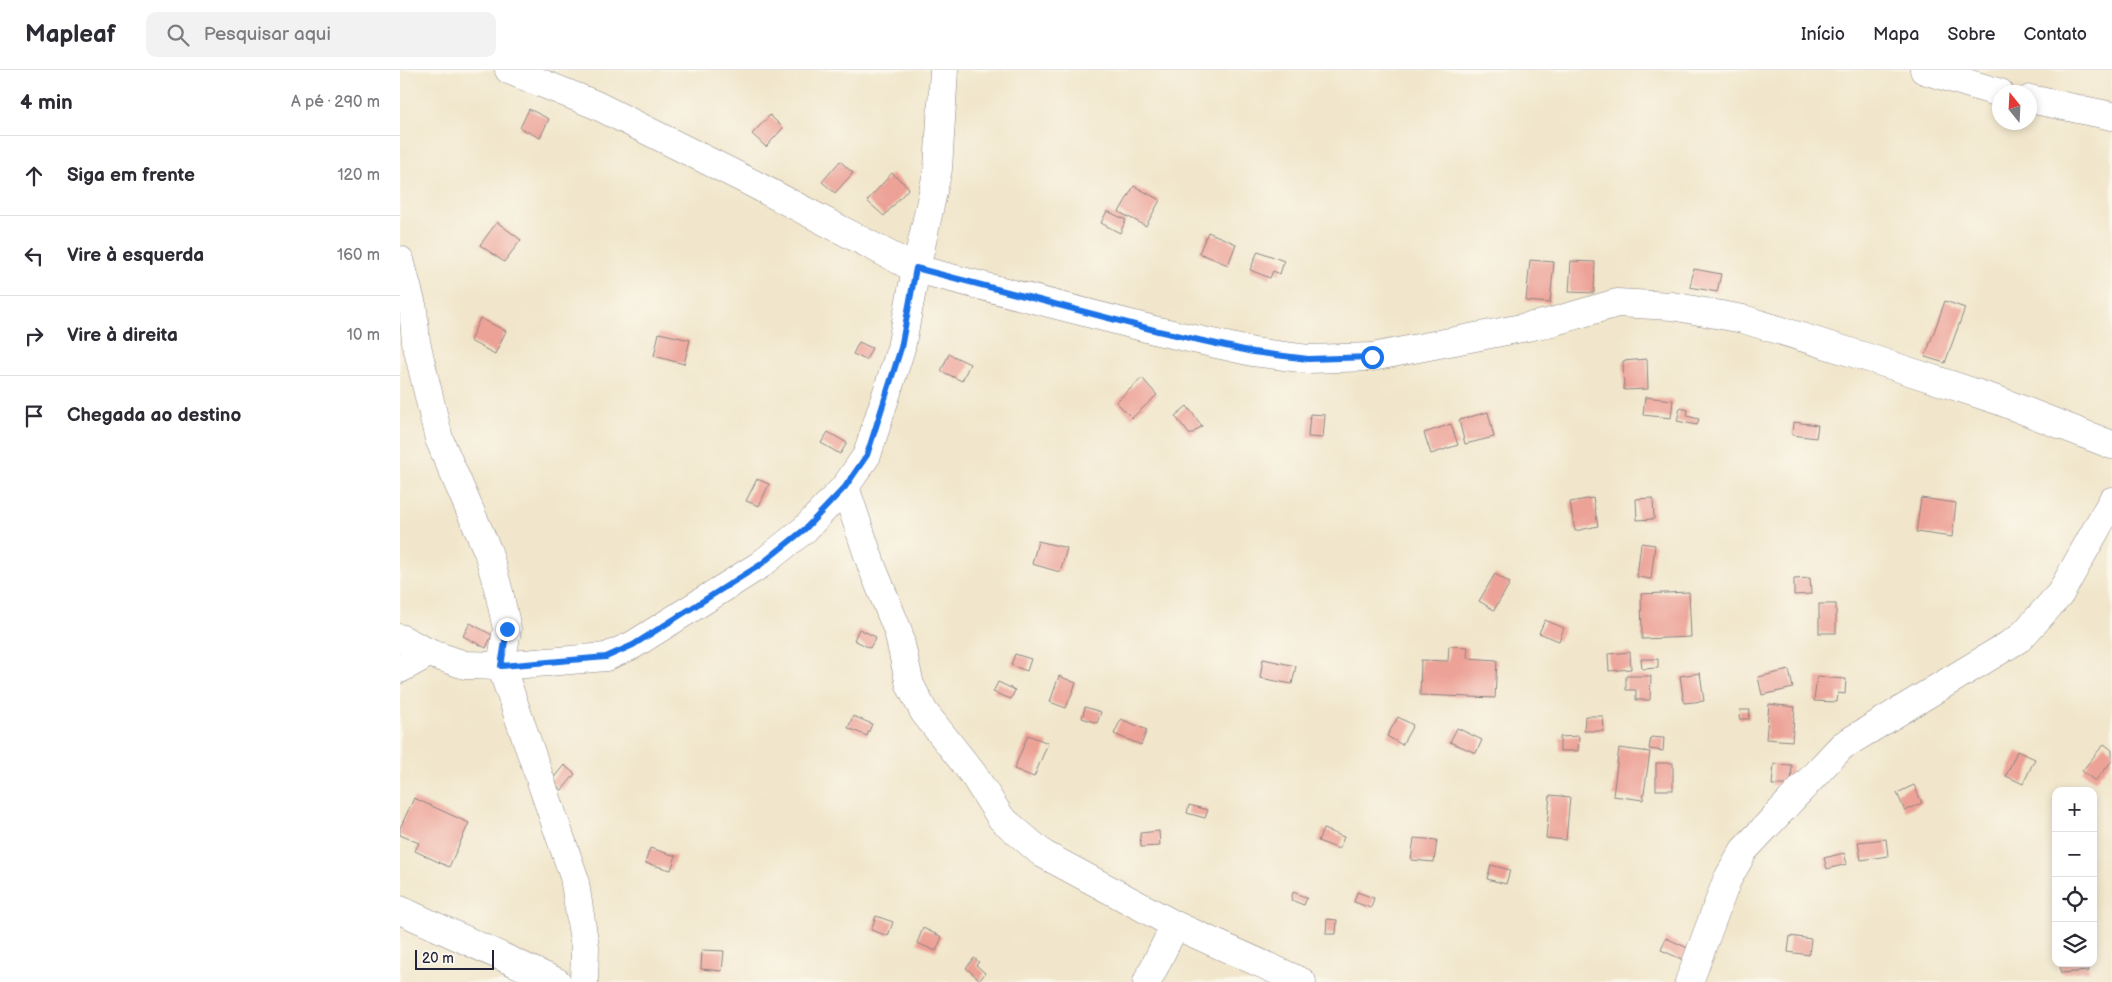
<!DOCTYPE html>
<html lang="pt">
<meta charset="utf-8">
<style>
body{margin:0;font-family:"Balsamiq Sans",sans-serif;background:#f2f2f3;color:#2b2b33}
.controls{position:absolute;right:15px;bottom:15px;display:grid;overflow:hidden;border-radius:10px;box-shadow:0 2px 8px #0003}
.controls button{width:45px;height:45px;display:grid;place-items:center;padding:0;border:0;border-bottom:1px solid #e1e1e2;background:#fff;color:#2b2b33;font:25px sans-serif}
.compass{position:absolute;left:1592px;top:15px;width:45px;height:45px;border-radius:50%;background:#fff;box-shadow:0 2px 8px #0003;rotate:342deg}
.scale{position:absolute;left:15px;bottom:12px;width:79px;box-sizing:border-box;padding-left:5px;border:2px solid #22223b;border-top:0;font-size:14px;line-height:18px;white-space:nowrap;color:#22223b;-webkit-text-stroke:4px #fbf7ec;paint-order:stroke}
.stop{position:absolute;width:15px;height:15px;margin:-11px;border:4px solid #1a73e8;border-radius:50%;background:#fff}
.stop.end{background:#1a73e8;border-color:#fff;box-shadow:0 1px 5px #0008}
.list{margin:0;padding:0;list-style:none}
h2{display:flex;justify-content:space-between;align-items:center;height:65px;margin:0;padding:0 20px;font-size:21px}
h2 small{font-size:16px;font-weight:400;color:#7c7c81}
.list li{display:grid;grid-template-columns:32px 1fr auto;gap:15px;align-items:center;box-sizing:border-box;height:80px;padding:0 20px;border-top:1px solid #e1e1e2}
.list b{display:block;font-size:19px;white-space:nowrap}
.list em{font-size:16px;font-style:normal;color:#7c7c81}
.icon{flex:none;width:28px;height:28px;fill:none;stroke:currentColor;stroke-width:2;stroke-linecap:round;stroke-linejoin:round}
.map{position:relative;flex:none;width:1712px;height:912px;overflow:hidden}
header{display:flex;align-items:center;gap:30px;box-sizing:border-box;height:70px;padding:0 25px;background:#fff;border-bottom:1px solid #e1e1e2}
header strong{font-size:24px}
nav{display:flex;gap:28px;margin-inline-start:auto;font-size:18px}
.search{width:350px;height:45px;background:#f2f2f3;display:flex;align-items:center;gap:12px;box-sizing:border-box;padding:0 18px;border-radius:10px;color:#7c7c81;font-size:19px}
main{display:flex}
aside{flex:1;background:#fff}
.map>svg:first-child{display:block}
</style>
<header>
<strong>Mapleaf</strong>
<div class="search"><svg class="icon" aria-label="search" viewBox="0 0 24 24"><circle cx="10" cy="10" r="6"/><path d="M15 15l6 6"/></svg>Pesquisar aqui</div>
<nav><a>Início</a><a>Mapa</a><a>Sobre</a><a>Contato</a></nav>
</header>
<main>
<aside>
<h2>4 min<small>A pé · 290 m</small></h2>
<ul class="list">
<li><svg class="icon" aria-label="ahead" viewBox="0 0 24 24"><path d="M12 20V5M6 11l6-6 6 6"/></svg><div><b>Siga em frente</b></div><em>120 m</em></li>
<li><svg class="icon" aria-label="left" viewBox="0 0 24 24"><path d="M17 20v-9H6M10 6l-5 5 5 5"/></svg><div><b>Vire à esquerda</b></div><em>160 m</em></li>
<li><svg class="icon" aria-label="right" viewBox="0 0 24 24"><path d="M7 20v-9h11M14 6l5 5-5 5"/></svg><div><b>Vire à direita</b></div><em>10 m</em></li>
<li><svg class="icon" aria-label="arrive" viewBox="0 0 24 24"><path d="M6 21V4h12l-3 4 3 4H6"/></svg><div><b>Chegada ao destino</b></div></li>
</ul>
</aside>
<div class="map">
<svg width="1712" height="912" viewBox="0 0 1712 912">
<rect width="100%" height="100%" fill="#fbf7ec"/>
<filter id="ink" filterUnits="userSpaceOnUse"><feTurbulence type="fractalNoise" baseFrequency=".02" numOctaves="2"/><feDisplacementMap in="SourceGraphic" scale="10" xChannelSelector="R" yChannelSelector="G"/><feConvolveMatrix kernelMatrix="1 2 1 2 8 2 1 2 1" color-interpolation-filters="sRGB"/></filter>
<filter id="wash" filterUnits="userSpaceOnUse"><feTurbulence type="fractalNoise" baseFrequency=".0096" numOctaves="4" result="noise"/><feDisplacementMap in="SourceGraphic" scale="20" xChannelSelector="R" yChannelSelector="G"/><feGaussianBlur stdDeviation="1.12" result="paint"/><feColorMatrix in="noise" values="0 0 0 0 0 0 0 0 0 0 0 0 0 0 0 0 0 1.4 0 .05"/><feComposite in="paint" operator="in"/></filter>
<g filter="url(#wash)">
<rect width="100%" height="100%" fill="#f1e6cb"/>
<g id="blocks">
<g fill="#eda297">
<polygon points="129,39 149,49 140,68 120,58"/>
<polygon points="370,45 383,58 366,77 352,64"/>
<polygon points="440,91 453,103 435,123 422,112"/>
<polygon points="492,103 509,118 484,146 467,131"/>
<polygon points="734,116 760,130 746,156 719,142"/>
<polygon points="707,141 726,150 720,163 701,153"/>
<polygon points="97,152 121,170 104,192 80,175"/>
<polygon points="808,162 836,174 828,195 799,183"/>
<polygon points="858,181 884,191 880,204 873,201 870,208 850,200"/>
<polygon points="1130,190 1154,192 1150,233 1126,231"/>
<polygon points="1171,191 1195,192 1194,223 1169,222"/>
<polygon points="1294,199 1321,204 1317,222 1290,217"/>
<polygon points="1545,231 1565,238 1545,293 1525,287"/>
<polygon points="80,248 106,261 95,284 70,271"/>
<polygon points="259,263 290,270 284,294 254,286"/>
<polygon points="459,272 472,278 466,290 453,284"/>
<polygon points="549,284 570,294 562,311 541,301"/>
<polygon points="1247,289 1248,319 1224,320 1223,291"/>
<polygon points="742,308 757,325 732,348 716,332"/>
<polygon points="1245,327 1273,330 1271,348 1243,345"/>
<polygon points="787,336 802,356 790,365 775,346"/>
<polygon points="1280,338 1288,340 1287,346 1299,349 1297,355 1277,351"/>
<polygon points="1088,342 1094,367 1065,374 1059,350"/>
<polygon points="910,344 925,345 923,368 908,367"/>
<polygon points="1393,352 1418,355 1416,368 1392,365"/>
<polygon points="1051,354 1058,375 1031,384 1024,363"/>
<polygon points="428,362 447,373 440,384 421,373"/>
<polygon points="357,409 369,414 359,436 346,431"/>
<polygon points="1193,428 1198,456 1175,461 1170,432"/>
<polygon points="1253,428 1254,449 1237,450 1236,429"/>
<polygon points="1521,428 1556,433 1552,467 1516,462"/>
<polygon points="638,471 667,478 660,502 632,494"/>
<polygon points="1241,473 1255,475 1251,509 1237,507"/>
<polygon points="1095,504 1110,513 1094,540 1079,531"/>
<polygon points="1410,508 1411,524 1394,525 1394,509"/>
<polygon points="1289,522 1291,567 1242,569 1241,524"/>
<rect x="1419" y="534" width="17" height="29"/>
<polygon points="1145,550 1164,558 1159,571 1139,563"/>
<polygon points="70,553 92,565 86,578 63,566"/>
<polygon points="459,559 476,567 470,578 454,570"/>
<polygon points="1049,576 1068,577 1067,588 1097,590 1095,628 1020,625 1021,590 1048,591"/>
<polygon points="1230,582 1231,599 1209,601 1208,584"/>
<polygon points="615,584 631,589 627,601 611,595"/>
<polygon points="863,589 896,596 892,614 860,608"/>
<polygon points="1241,589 1258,589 1258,598 1242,599"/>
<polygon points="1389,600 1393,618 1362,625 1358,607"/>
<polygon points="1300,603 1304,631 1284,633 1280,606"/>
<polygon points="659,606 676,613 666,638 650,632"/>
<polygon points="1226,606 1251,606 1250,630 1236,630 1236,620 1226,620"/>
<polygon points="1417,607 1446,609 1445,624 1438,623 1437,632 1414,631"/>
<polygon points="598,612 615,620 611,629 593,622"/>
<polygon points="1369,634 1395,637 1392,671 1366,669"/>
<polygon points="685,637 701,642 697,653 682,648"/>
<polygon points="1340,640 1350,640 1349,649 1339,649"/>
<polygon points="453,646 472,654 467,666 448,658"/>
<polygon points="1185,646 1203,646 1204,661 1184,661"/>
<polygon points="998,647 1013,655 1002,675 987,666"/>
<polygon points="721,649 747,660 741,675 714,664"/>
<polygon points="1057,658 1082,670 1076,683 1050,672"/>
<polygon points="628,665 648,673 634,707 614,699"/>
<polygon points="1179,666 1178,681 1160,681 1160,667"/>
<polygon points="1251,667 1264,668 1263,681 1249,679"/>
<polygon points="1704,674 1712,680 1712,691 1695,711 1682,701"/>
<polygon points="1219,678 1250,682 1243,730 1213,726"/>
<polygon points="1617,681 1635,689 1623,714 1606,706"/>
<rect x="1256" y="693" width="17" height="27"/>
<polygon points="1374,694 1392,695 1391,715 1372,715"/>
<polygon points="164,695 175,704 162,720 151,711"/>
<polygon points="1514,715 1522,733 1505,741 1497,723"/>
<polygon points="1150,725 1170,727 1166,770 1146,768"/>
<polygon points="14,728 69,753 49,797 15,781 19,773 0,765 0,758"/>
<polygon points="789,735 808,740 805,748 787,743"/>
<polygon points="923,759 944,767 939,779 918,771"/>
<polygon points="759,761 760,776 741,777 740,763"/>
<polygon points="1014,768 1037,770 1034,792 1011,790"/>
<polygon points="1486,769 1488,786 1461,790 1458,772"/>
<polygon points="250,778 276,786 271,800 245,793"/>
<polygon points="1444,783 1447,794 1427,799 1424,788"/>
<polygon points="1091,795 1110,800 1106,814 1087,809"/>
<polygon points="893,822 907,828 904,835 891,830"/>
<polygon points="957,822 974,828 971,838 954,832"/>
<polygon points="476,846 493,852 488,866 471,860"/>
<polygon points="927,849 937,850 936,864 926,864"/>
<polygon points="523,858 542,867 536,881 517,873"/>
<polygon points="1390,866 1411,869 1409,885 1388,882"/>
<polygon points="1266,868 1292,880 1286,891 1261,880"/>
<polygon points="302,880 324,881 322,901 301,899"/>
<polygon points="574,888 579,892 576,895 585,903 580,910 566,898"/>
<polygon points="1660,893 1688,893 1689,901 1661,903"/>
</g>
</g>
</g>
<g filter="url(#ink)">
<use href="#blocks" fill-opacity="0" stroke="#8a8483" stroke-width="1"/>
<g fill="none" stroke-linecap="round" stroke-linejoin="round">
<g stroke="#8a8483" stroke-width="29">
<g id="minor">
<polyline points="109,0 196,35 348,111 516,199 758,261 853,282 908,289 972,287 1148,253 1217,233 1272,236 1343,249 1466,287 1600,331 1712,375"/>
<polyline points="1524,0 1600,23"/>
<polyline points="1630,29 1712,46"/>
<polyline points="0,190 13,239 16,272 39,369 88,482 99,522 107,559 101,596 174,807 185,877 184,912"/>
<polyline points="445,417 472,497 498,561 510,615 524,642 573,704 601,748 643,784 775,855"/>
<polyline points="0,568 29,583"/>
<polyline points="0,599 29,583 65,595 101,596 206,587 233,575 360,495 405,459 445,417 467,385 501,278 516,199 538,99 544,0"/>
<polyline points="0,840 157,912"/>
<polyline points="747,912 775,855 902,912"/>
<polyline points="1289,912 1327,810 1344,780 1442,676 1620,568 1660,524 1712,431"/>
</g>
</g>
<use href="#minor" stroke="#fff" stroke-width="28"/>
</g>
</g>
<g fill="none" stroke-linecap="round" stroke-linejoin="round" filter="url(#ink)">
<polyline stroke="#1a73e8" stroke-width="6" points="107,559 101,596 206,587 233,575 360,495 405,459 445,417 467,385 501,278 516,198 758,261 853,282 908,289 972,287"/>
</g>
</svg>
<div class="controls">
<button>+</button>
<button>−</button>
<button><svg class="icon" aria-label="locate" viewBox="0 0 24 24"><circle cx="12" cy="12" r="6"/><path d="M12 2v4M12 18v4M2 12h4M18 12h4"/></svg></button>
<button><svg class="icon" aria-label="layers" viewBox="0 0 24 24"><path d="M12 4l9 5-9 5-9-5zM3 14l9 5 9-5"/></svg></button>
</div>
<svg class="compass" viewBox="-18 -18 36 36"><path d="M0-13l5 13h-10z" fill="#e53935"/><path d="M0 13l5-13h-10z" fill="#7c7c81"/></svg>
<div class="scale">20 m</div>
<div class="stop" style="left:972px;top:287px"></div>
<div class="stop end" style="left:107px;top:559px"></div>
</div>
</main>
